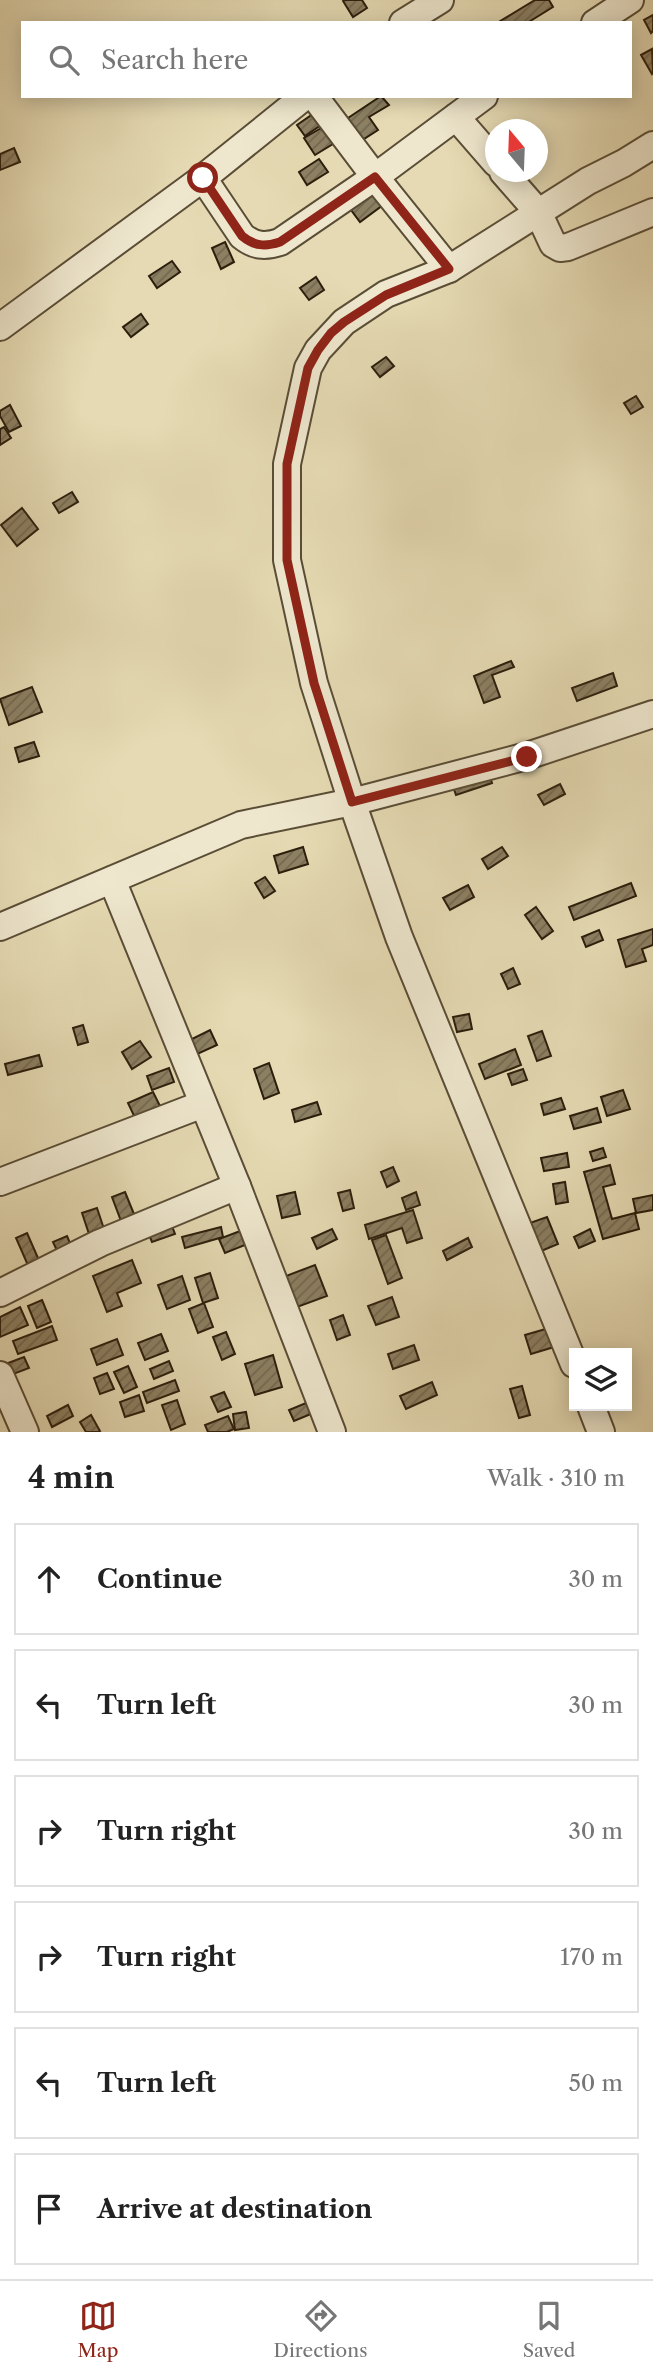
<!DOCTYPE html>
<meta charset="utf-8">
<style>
body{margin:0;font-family:"Libre Caslon Text",serif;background:#f6f6f6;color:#222}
.controls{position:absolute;right:21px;bottom:21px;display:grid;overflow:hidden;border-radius:0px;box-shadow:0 4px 18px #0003}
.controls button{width:63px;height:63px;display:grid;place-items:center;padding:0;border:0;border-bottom:2px solid #e0e0e0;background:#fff;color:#222;font:35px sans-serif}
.compass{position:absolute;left:485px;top:119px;width:63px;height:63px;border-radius:50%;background:#fff;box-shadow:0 4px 18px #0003;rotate:341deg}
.stop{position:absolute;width:21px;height:21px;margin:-16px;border:5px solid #8f2418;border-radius:50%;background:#fff}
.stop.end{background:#8f2418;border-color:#fff;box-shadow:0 2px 7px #0008}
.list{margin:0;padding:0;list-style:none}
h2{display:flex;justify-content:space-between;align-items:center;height:91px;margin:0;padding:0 28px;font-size:30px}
h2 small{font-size:23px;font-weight:400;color:#767676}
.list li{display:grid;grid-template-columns:46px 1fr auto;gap:21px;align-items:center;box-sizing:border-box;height:112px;margin:0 14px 14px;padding:0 14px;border:2px solid #e0e0e0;border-radius:0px}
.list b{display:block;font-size:26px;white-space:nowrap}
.list em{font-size:23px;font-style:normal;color:#767676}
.icon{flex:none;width:38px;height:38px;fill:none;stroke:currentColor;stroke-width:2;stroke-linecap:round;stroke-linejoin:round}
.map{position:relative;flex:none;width:653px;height:1432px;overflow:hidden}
.search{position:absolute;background:#fff;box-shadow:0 4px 18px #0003;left:21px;right:21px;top:21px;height:77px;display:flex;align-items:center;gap:18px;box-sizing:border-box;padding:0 24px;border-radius:0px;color:#767676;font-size:26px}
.sheet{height:847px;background:#fff}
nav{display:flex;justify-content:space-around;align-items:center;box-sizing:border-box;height:98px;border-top:2px solid #e0e0e0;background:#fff;font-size:19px;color:#767676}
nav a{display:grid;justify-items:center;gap:4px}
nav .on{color:#8f2418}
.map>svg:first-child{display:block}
</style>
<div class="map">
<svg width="653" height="1432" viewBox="0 0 653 1432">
<defs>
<pattern id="building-hatch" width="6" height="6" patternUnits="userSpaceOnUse" patternTransform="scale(1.75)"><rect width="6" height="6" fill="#8c8063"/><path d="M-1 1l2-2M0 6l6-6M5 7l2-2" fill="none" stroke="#736850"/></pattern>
</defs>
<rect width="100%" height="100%" fill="#e5dab3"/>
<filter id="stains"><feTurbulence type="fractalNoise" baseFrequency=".00286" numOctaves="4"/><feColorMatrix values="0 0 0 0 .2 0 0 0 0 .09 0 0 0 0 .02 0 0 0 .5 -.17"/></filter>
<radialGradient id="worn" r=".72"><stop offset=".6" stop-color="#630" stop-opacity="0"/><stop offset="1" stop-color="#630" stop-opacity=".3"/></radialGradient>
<g fill="url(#building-hatch)" stroke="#2b1e0c" stroke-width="2">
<polygon points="344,0 362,0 367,8 353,17 343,1"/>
<polygon points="535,0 549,0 553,7 527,23 497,23"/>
<polygon points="653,15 653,31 651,33 644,20"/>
<polygon points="652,49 653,73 652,74 641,55"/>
<polygon points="381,96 389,105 369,117 378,130 353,146 339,124"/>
<polygon points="313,114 321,125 305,136 297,125"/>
<polygon points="323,127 333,144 315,155 304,138"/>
<polygon points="14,148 20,162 0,170 0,154"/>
<polygon points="319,159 328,172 307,185 299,172"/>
<polygon points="374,193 383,205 360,222 351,210"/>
<polygon points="225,242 234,262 221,269 212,248"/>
<polygon points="172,261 180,272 157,288 149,276"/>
<polygon points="316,277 324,290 309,300 300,288"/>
<polygon points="141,314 148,324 131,337 123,327"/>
<polygon points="386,357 394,366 380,377 372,367"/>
<polygon points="636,396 643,407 631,414 624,403"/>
<polygon points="10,405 21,426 9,432 0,416 0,411"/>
<polygon points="4,427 11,438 0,445 0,429"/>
<polygon points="72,492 78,502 59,513 53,503"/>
<polygon points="22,508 38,529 17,546 1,525"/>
<polygon points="511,661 514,667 492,675 500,697 484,703 474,676"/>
<polygon points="613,673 617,686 577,701 572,688"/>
<polygon points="32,687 42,712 9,725 0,699"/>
<polygon points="34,742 39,756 19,762 15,748"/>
<polygon points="487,767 492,783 456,795 450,778"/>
<polygon points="560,784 565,794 544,805 538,795"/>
<polygon points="303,847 308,864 279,873 274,856"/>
<polygon points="502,847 508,856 488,869 482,859"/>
<polygon points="265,877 275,891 264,898 255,883"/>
<polygon points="631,883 636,896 574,920 569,907"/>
<polygon points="468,885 474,897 450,910 443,898"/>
<polygon points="536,907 553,931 542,939 525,915"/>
<polygon points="653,929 653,945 642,949 646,961 626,967 618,940"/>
<polygon points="599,930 603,940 586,947 582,937"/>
<polygon points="513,968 520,984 508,989 501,974"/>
<polygon points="469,1014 472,1029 457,1032 453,1017"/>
<polygon points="83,1025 88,1042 78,1045 73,1028"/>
<polygon points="210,1030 217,1045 195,1055 188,1041"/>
<polygon points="542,1031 551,1056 537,1061 528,1036"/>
<polygon points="140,1041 151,1057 132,1069 122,1052"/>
<polygon points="515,1049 521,1065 485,1079 479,1064"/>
<polygon points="39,1055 42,1066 8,1075 5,1064"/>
<polygon points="269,1063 279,1093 264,1099 254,1069"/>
<polygon points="169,1068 174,1082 152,1090 147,1076"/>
<polygon points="523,1069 527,1080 512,1085 508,1074"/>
<polygon points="623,1090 630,1109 607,1116 601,1097"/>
<polygon points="153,1092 161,1108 136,1120 128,1103"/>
<polygon points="561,1098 565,1109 544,1115 541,1104"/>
<polygon points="317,1102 321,1114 295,1122 292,1110"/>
<polygon points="597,1108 601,1122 574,1129 570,1116"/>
<polygon points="603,1148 606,1157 593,1161 590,1152"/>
<polygon points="567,1153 569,1167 544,1171 541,1158"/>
<polygon points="610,1165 615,1184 603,1187 612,1219 635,1213 639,1229 603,1239 584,1172"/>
<polygon points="393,1167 399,1181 387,1187 381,1172"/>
<polygon points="565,1182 568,1202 556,1204 553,1184"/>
<polygon points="350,1190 354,1208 343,1211 338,1193"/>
<polygon points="125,1192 138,1224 124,1229 112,1197"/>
<polygon points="295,1192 300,1214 282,1218 277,1196"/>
<polygon points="416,1192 420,1205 406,1210 402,1198"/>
<polygon points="653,1195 653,1210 636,1213 633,1199"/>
<polygon points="97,1208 106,1235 91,1240 82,1213"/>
<polygon points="413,1210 422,1238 407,1243 402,1228 369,1239 365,1225"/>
<polygon points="547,1217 558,1244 539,1252 527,1224"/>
<polygon points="170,1221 175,1234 152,1242 147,1230"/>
<polygon points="221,1227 223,1237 185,1248 182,1237"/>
<polygon points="332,1229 337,1239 317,1249 312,1238"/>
<polygon points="590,1229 595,1241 579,1248 574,1237"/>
<polygon points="240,1231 245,1245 225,1253 219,1239"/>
<polygon points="27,1233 45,1274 34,1279 16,1238"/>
<polygon points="386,1235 402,1278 388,1284 372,1240"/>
<polygon points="67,1236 72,1248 59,1255 53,1242"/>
<polygon points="468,1238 472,1247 447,1260 443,1251"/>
<polygon points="132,1260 141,1283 117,1293 122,1306 107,1312 93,1276"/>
<polygon points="315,1265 327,1296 297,1307 286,1276"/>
<polygon points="210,1273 218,1298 203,1303 195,1278"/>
<polygon points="182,1276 190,1300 167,1309 158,1285"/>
<polygon points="392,1297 399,1317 376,1325 368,1306"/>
<polygon points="42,1300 51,1322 37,1328 28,1306"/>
<polygon points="204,1303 213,1327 198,1333 189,1309"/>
<polygon points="20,1307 28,1325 0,1337 0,1317"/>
<polygon points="343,1315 350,1335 337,1340 330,1320"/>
<polygon points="52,1326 57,1340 18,1354 13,1341"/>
<polygon points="549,1328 554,1347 531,1354 525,1335"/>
<polygon points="226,1332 235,1354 222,1360 213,1337"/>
<polygon points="161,1334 168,1351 145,1360 138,1343"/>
<polygon points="117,1339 123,1355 97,1365 91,1349"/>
<polygon points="414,1345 419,1360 393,1369 388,1354"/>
<polygon points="273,1355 282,1387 255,1395 245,1364"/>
<polygon points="24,1357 29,1368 0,1379 0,1366"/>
<polygon points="169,1361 173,1371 154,1379 150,1369"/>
<polygon points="128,1366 137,1387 124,1393 114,1372"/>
<polygon points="107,1373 114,1389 100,1394 94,1378"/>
<polygon points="175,1380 179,1391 147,1403 143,1392"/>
<polygon points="432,1382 437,1395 406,1409 400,1396"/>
<polygon points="522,1386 530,1415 519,1418 510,1389"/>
<polygon points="224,1392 231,1407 218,1412 211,1397"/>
<polygon points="139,1395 144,1411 125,1417 120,1402"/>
<polygon points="177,1400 185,1424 171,1430 162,1405"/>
<polygon points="306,1403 311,1414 294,1421 289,1410"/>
<polygon points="68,1405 73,1416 52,1427 47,1416"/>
<polygon points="246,1412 249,1428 235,1430 233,1414"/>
<polygon points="91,1415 100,1431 98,1432 86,1432 80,1422"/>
<polygon points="228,1416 234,1429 227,1432 208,1432 205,1425"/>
</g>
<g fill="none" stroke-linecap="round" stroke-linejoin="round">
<g stroke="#5a4d36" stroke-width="30">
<g id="minor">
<polyline points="403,23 440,0"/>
<polyline points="595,23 630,0"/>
<polyline points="314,96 375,177 449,269"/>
<polyline points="456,117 496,163"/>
<polyline points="503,172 538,212 553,244 560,248 568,247 653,212"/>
<path d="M 203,178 L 242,236 C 254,246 265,247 280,242 L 375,177 L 484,96"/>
<polyline points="0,327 203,178 305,96"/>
<polyline points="112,880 237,1186 332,1432"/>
<polyline points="0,927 241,825 352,802 527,756 653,714"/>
<polyline points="0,1182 203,1104"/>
<polyline points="0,1293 100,1243 237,1186"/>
<polyline points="574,1364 399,937 352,802 314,683 287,560 287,464 308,368 318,350 344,322 386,294 449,269 588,181 624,163 653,145"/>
<polyline points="0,1375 25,1432"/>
<polyline points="591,1406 601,1432"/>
</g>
</g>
<use href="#minor" stroke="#eee7ce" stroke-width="26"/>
</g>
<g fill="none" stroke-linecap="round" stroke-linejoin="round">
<path stroke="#8f2418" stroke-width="9" d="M 203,178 L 242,236 C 254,246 265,247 280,242 L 375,177 L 449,269 L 386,295 L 344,322 L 331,333 L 318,350 L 308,368 L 287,464 L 287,560 L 314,683 L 352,802 L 527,757"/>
</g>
<rect width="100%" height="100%" filter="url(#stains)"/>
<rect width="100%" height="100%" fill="url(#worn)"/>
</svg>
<div class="controls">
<button><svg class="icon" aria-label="layers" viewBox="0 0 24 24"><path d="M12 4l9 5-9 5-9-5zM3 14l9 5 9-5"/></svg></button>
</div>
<svg class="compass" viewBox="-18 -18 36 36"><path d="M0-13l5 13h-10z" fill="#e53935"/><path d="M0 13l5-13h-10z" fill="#767676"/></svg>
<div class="stop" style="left:203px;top:178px"></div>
<div class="stop end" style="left:527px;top:757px"></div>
<div class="search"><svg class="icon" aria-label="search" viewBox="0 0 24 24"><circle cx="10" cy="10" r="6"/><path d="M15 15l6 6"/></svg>Search here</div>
</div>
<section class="sheet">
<h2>4 min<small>Walk · 310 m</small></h2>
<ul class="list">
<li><svg class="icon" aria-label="ahead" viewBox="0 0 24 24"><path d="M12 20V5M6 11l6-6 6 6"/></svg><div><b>Continue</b></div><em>30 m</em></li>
<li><svg class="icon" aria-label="left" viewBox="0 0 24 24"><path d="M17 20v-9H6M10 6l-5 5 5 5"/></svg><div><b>Turn left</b></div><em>30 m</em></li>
<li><svg class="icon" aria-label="right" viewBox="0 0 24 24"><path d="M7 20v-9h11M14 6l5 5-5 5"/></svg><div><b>Turn right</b></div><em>30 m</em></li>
<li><svg class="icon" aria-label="right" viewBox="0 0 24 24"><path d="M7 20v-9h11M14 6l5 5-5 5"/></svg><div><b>Turn right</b></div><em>170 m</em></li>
<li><svg class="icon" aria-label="left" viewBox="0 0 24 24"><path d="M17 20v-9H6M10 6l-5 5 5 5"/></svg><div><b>Turn left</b></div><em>50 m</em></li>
<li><svg class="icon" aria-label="arrive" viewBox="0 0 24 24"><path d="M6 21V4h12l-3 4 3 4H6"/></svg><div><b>Arrive at destination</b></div></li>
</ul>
</section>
<nav>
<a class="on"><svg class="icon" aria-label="map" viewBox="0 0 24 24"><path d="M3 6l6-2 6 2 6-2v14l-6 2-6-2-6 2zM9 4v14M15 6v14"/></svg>Map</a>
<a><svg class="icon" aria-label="directions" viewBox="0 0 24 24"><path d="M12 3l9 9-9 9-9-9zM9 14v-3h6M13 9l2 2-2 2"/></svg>Directions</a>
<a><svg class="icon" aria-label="saved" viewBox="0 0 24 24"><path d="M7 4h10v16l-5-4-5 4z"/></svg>Saved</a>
</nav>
